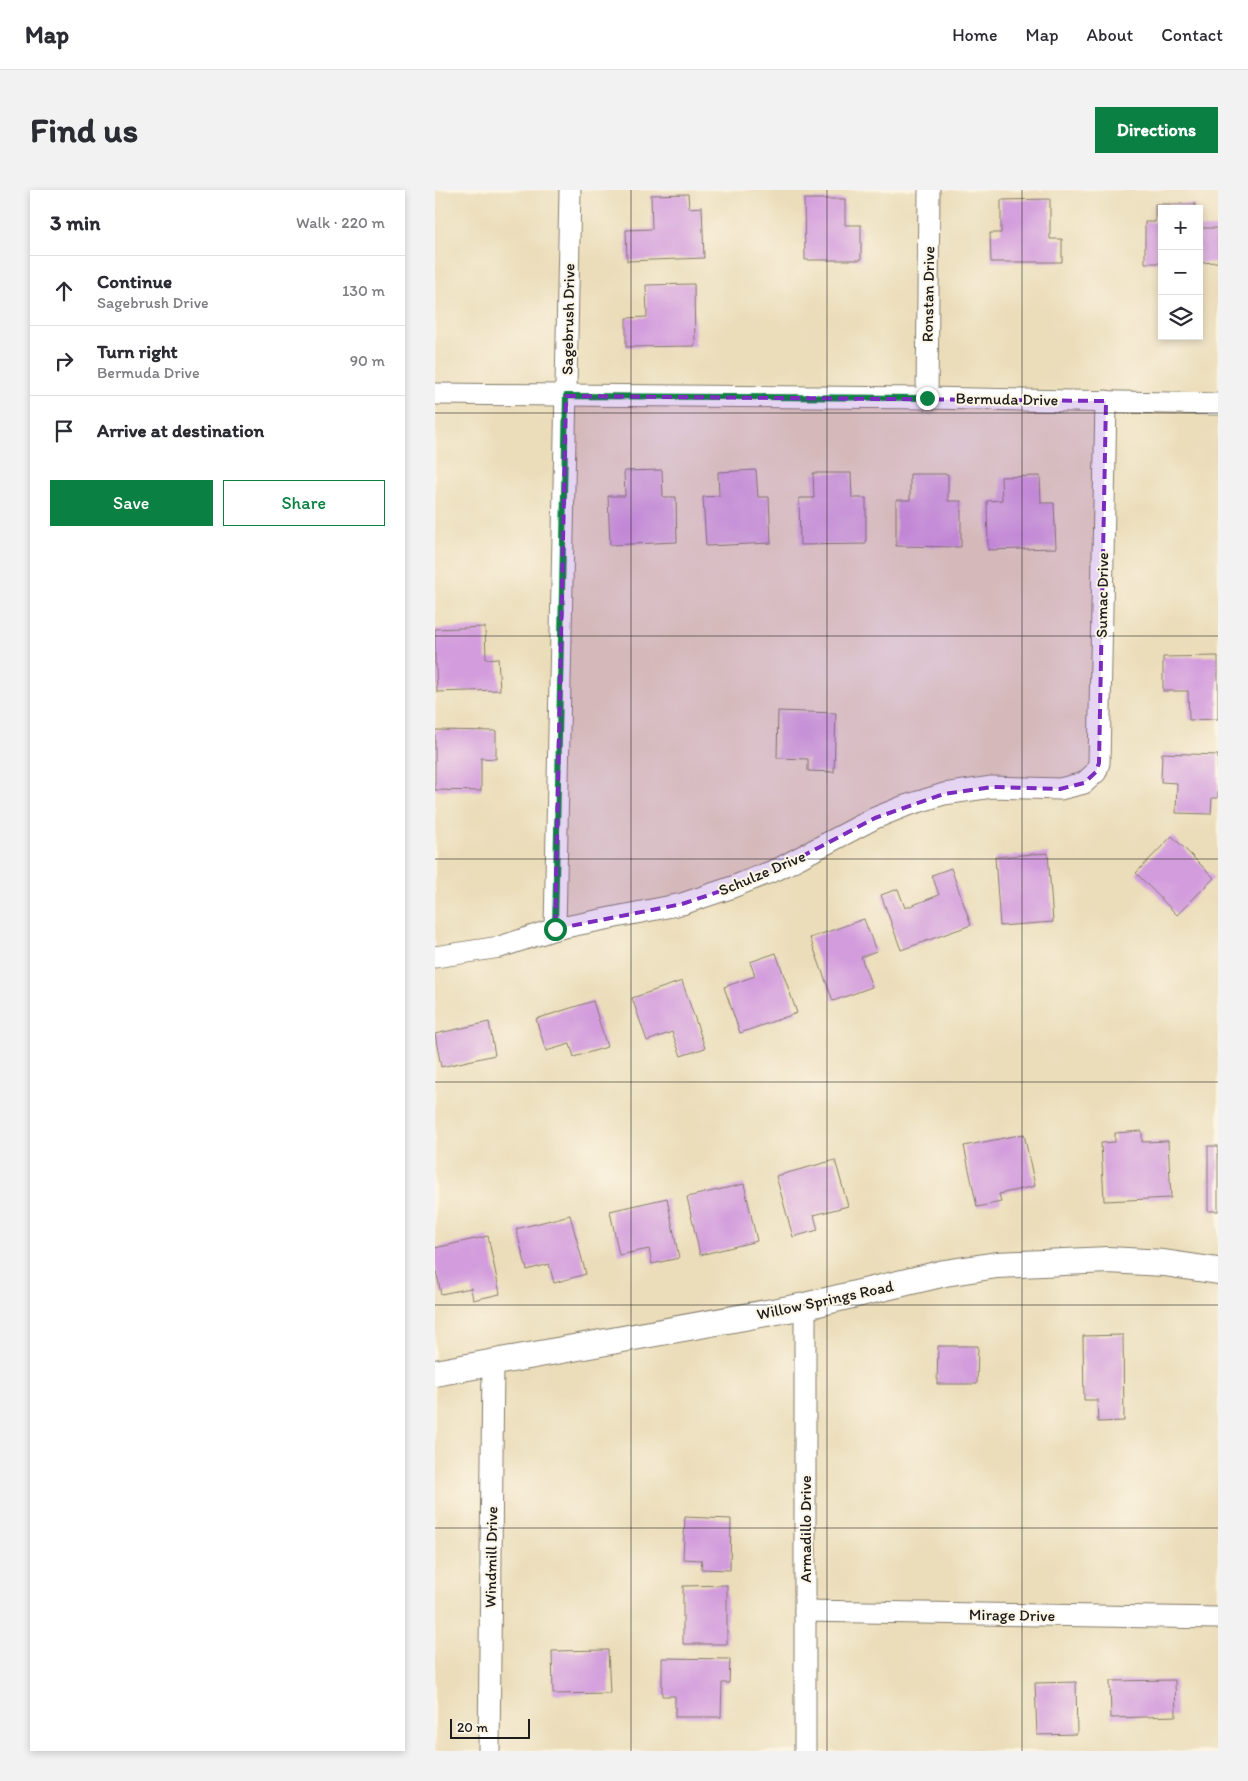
<!DOCTYPE html>
<meta charset="utf-8">
<style>
body{margin:0;font-family:Itim,sans-serif;background:#f2f2f3;color:#2b2b33}
.controls{position:absolute;right:15px;top:15px;display:grid;overflow:hidden;border-radius:0px;box-shadow:0 2px 8px #0003}
.controls button{width:45px;height:45px;display:grid;place-items:center;padding:0;border:0;border-bottom:1px solid #e1e1e2;background:#fff;color:#2b2b33;font:25px sans-serif}
.scale{position:absolute;left:15px;bottom:12px;width:80px;box-sizing:border-box;padding-left:5px;border:2px solid #1c1c1c;border-top:0;font-size:14px;line-height:18px;white-space:nowrap;color:#1c1c1c;-webkit-text-stroke:4px #fcf5e5;paint-order:stroke}
.stop{position:absolute;width:15px;height:15px;margin:-11px;border:4px solid #0b8043;border-radius:50%;background:#fff}
.stop.end{background:#0b8043;border-color:#fff;box-shadow:0 1px 5px #0008}
.list{margin:0;padding:0;list-style:none}
h2{display:flex;justify-content:space-between;align-items:center;height:65px;margin:0;padding:0 20px;font-size:21px}
h2 small{font-size:16px;font-weight:400;color:#7c7c81}
.list li{display:grid;grid-template-columns:32px 1fr auto;gap:15px;align-items:center;box-sizing:border-box;height:70px;padding:0 20px;border-top:1px solid #e1e1e2}
.list b{display:block;font-size:19px;white-space:nowrap}
.list p{margin:0;font-size:16px;white-space:nowrap;color:#7c7c81}
.list em{font-size:16px;font-style:normal;color:#7c7c81}
.actions{display:flex;gap:10px;padding:15px 20px}
.actions a{flex:1;padding:11px 0;border:1px solid #0b8043;border-radius:0px;text-align:center;font-size:18px;color:#0b8043}
.actions .main{background:#0b8043;color:#fff}
.icon{flex:none;width:28px;height:28px;fill:none;stroke:currentColor;stroke-width:2;stroke-linecap:round;stroke-linejoin:round}
.map{position:relative;flex:none;width:783px;height:1561px;overflow:hidden;border-radius:0px}
header{display:flex;align-items:center;gap:30px;box-sizing:border-box;height:70px;padding:0 25px;background:#fff;border-bottom:1px solid #e1e1e2}
header strong{font-size:24px}
nav{display:flex;gap:28px;margin-inline-start:auto;font-size:18px}
.intro{display:flex;align-items:center;justify-content:space-between;box-sizing:border-box;height:120px;padding:0 30px}
h1{margin:0;font-size:35px}
.button{padding:12px 22px;border-radius:0px;background:#0b8043;color:#fff;font-size:18px;font-weight:700}
main{display:flex;gap:30px;padding:0 30px}
aside{flex:1;background:#fff;border-radius:0px;box-shadow:0 2px 8px #0003}
.map>svg:first-child{display:block}
</style>
<header>
<strong>Map</strong>
<nav><a>Home</a><a>Map</a><a>About</a><a>Contact</a></nav>
</header>
<div class="intro"><h1>Find us</h1><a class="button">Directions</a></div>
<main>
<aside>
<h2>3 min<small>Walk · 220 m</small></h2>
<ul class="list">
<li><svg class="icon" aria-label="ahead" viewBox="0 0 24 24"><path d="M12 20V5M6 11l6-6 6 6"/></svg><div><b>Continue</b><p>Sagebrush Drive</p></div><em>130 m</em></li>
<li><svg class="icon" aria-label="right" viewBox="0 0 24 24"><path d="M7 20v-9h11M14 6l5 5-5 5"/></svg><div><b>Turn right</b><p>Bermuda Drive</p></div><em>90 m</em></li>
<li><svg class="icon" aria-label="arrive" viewBox="0 0 24 24"><path d="M6 21V4h12l-3 4 3 4H6"/></svg><div><b>Arrive at destination</b></div></li>
</ul>
<div class="actions"><a class="main">Save</a><a>Share</a></div>
</aside>
<div class="map">
<svg width="783" height="1561" viewBox="0 0 783 1561">
<rect width="100%" height="100%" fill="#fcf5e5"/>
<filter id="ink" filterUnits="userSpaceOnUse"><feTurbulence type="fractalNoise" baseFrequency=".02" numOctaves="2"/><feDisplacementMap in="SourceGraphic" scale="10" xChannelSelector="R" yChannelSelector="G"/><feConvolveMatrix kernelMatrix="1 2 1 2 8 2 1 2 1" color-interpolation-filters="sRGB"/></filter>
<filter id="wash" filterUnits="userSpaceOnUse"><feTurbulence type="fractalNoise" baseFrequency=".0096" numOctaves="4" result="noise"/><feDisplacementMap in="SourceGraphic" scale="20" xChannelSelector="R" yChannelSelector="G"/><feGaussianBlur stdDeviation="1.12" result="paint"/><feColorMatrix in="noise" values="0 0 0 0 0 0 0 0 0 0 0 0 0 0 0 0 0 1.4 0 .05"/><feComposite in="paint" operator="in"/></filter>
<g filter="url(#wash)">
<rect width="100%" height="100%" fill="#ebddba"/>
<g id="blocks">
<g fill="#d39ddd">
<polygon points="253,4 254,18 267,17 269,68 192,71 191,40 217,39 216,5"/>
<polygon points="369,9 410,9 410,35 426,35 426,70 370,70"/>
<polygon points="615,9 615,49 627,49 627,72 556,72 555,43 566,43 566,10"/>
<polygon points="720,14 760,14 760,19 727,19 727,73 710,73 710,32 720,32"/>
<polygon points="764,38 783,38 783,72 764,73"/>
<polygon points="259,94 260,156 191,157 191,128 212,127 211,95"/>
<polygon points="227,280 228,307 241,307 242,352 175,355 173,306 190,306 189,281"/>
<polygon points="321,280 323,307 334,307 336,353 271,356 268,307 284,306 283,282"/>
<polygon points="378,283 416,283 417,308 431,308 431,354 365,355 364,308 379,308"/>
<polygon points="475,284 513,284 513,311 526,311 526,357 461,356 461,310 475,310"/>
<polygon points="605,286 606,313 619,313 621,358 553,360 552,311 567,310 566,287"/>
<polygon points="50,437 51,469 63,468 65,500 2,502 1,474 0,474 0,439"/>
<polygon points="783,466 783,529 754,530 753,501 728,501 728,467"/>
<polygon points="343,521 401,523 399,582 373,581 373,569 342,568"/>
<polygon points="0,540 61,541 61,569 46,568 46,601 0,600"/>
<polygon points="727,563 783,565 783,608 777,608 776,624 741,623 742,593 726,592"/>
<polygon points="737,646 779,688 742,725 701,683"/>
<polygon points="613,663 618,732 565,736 560,667"/>
<polygon points="516,678 536,735 466,760 446,705 463,699 470,718 504,705 497,685"/>
<polygon points="429,729 441,761 426,767 437,797 398,811 375,748"/>
<polygon points="341,763 362,823 305,843 289,797 320,786 315,772"/>
<polygon points="247,791 270,858 246,866 237,842 212,851 197,808"/>
<polygon points="158,811 172,857 139,867 135,854 111,861 101,829"/>
<polygon points="54,832 60,865 6,877 0,844"/>
<polygon points="707,941 707,952 733,951 736,1008 669,1011 666,953 680,952 680,943"/>
<polygon points="589,944 600,996 564,1004 566,1012 542,1017 529,956"/>
<rect x="773" y="956" width="10" height="65"/>
<polygon points="400,970 413,1016 379,1025 383,1040 358,1047 341,986"/>
<polygon points="309,994 322,1051 265,1065 252,1007"/>
<polygon points="232,1008 244,1068 217,1074 214,1059 184,1065 175,1021"/>
<polygon points="135,1025 151,1084 119,1093 114,1074 92,1080 81,1039"/>
<polygon points="53,1046 65,1104 38,1110 36,1098 6,1104 0,1075 0,1058"/>
<polygon points="688,1145 689,1231 663,1232 662,1210 649,1210 648,1146"/>
<polygon points="503,1156 543,1156 542,1194 502,1194"/>
<polygon points="250,1327 296,1329 295,1380 266,1379 267,1370 248,1369"/>
<polygon points="292,1395 292,1454 248,1454 248,1396"/>
<polygon points="173,1460 175,1503 118,1504 117,1461"/>
<polygon points="227,1468 295,1469 294,1493 287,1493 286,1527 240,1527 240,1506 227,1506"/>
<polygon points="740,1490 741,1526 676,1528 675,1491"/>
<polygon points="641,1492 642,1544 602,1545 600,1493"/>
</g>
</g>
</g>
<g filter="url(#ink)">
<use href="#blocks" fill-opacity="0" stroke="#847c6b" stroke-width="1"/>
<g fill="none" stroke-linecap="round" stroke-linejoin="round">
<g stroke="#847c6b" stroke-width="23">
<g id="minor">
<polyline points="0,204 492,208 783,214"/>
<polyline points="492,208 494,0"/>
<polyline points="120,739 135,0"/>
<polyline points="0,767 65,757 120,739 247,714 295,698 343,679 440,628 470,616 509,604 557,597 625,599 649,593 661,582 664,573 671,211"/>
<polyline points="370,1421 783,1428"/>
<polyline points="54,1561 58,1172"/>
<polyline points="370,1561 370,1116"/>
</g>
</g>
<g stroke="#847c6b" stroke-width="28">
<polyline id="tertiary" points="0,1183 370,1116 510,1083 562,1075 673,1070 729,1073 783,1081"/>
</g>
<use href="#minor" stroke="#fff" stroke-width="21"/>
<use href="#tertiary" stroke="#fff" stroke-width="26"/>
</g>
</g>
<g fill="none" stroke-linecap="round" stroke-linejoin="round" filter="url(#ink)">
<polyline stroke="#0b8043" stroke-width="6" points="120,739 131,206 492,208"/>
</g>
<path fill="#7b2cbf" fill-opacity="0.2" stroke="#7b2cbf" stroke-width="4" stroke-dasharray="10 6" stroke-linejoin="round" d="M 131,206 L 671,211 L 664,573 L 661,582 L 649,593 L 625,599 L 557,597 L 509,604 L 440,628 L 343,679 L 295,698 L 247,714 L 120,739 Z"/>
<path fill="none" stroke="#1c1c1c" stroke-width="1" stroke-opacity="0.55" d="M 196,0 L 196,1561M 392,0 L 392,1561M 587,0 L 587,1561M 0,223 L 783,223M 0,446 L 783,446M 0,669 L 783,669M 0,892 L 783,892M 0,1115 L 783,1115M 0,1338 L 783,1338"/>
<g text-anchor="middle" dominant-baseline="central" stroke-width="4" stroke-linejoin="round" paint-order="stroke">
<g font-size="16" fill="#1c1c1c" stroke="#fcf5e5">
<text transform="translate(493 104) rotate(-89)">Ronstan Drive</text>
<text transform="translate(133 129) rotate(-89)">Sagebrush Drive</text>
<text transform="translate(572 209) rotate(1)">Bermuda Drive</text>
<text transform="translate(667 405) rotate(-89)">Sumac Drive</text>
<text transform="translate(327 683) rotate(-23)">Schulze Drive</text>
<text transform="translate(390 1110) rotate(-12)">Willow Springs Road</text>
<text transform="translate(370 1339) rotate(-90)">Armadillo Drive</text>
<text transform="translate(56 1367) rotate(-89)">Windmill Drive</text>
<text transform="translate(577 1425) rotate(1)">Mirage Drive</text>
</g>
</g>
</svg>
<div class="controls">
<button>+</button>
<button>−</button>
<button><svg class="icon" aria-label="layers" viewBox="0 0 24 24"><path d="M12 4l9 5-9 5-9-5zM3 14l9 5 9-5"/></svg></button>
</div>
<div class="scale">20 m</div>
<div class="stop" style="left:120px;top:739px"></div>
<div class="stop end" style="left:492px;top:208px"></div>
</div>
</main>
